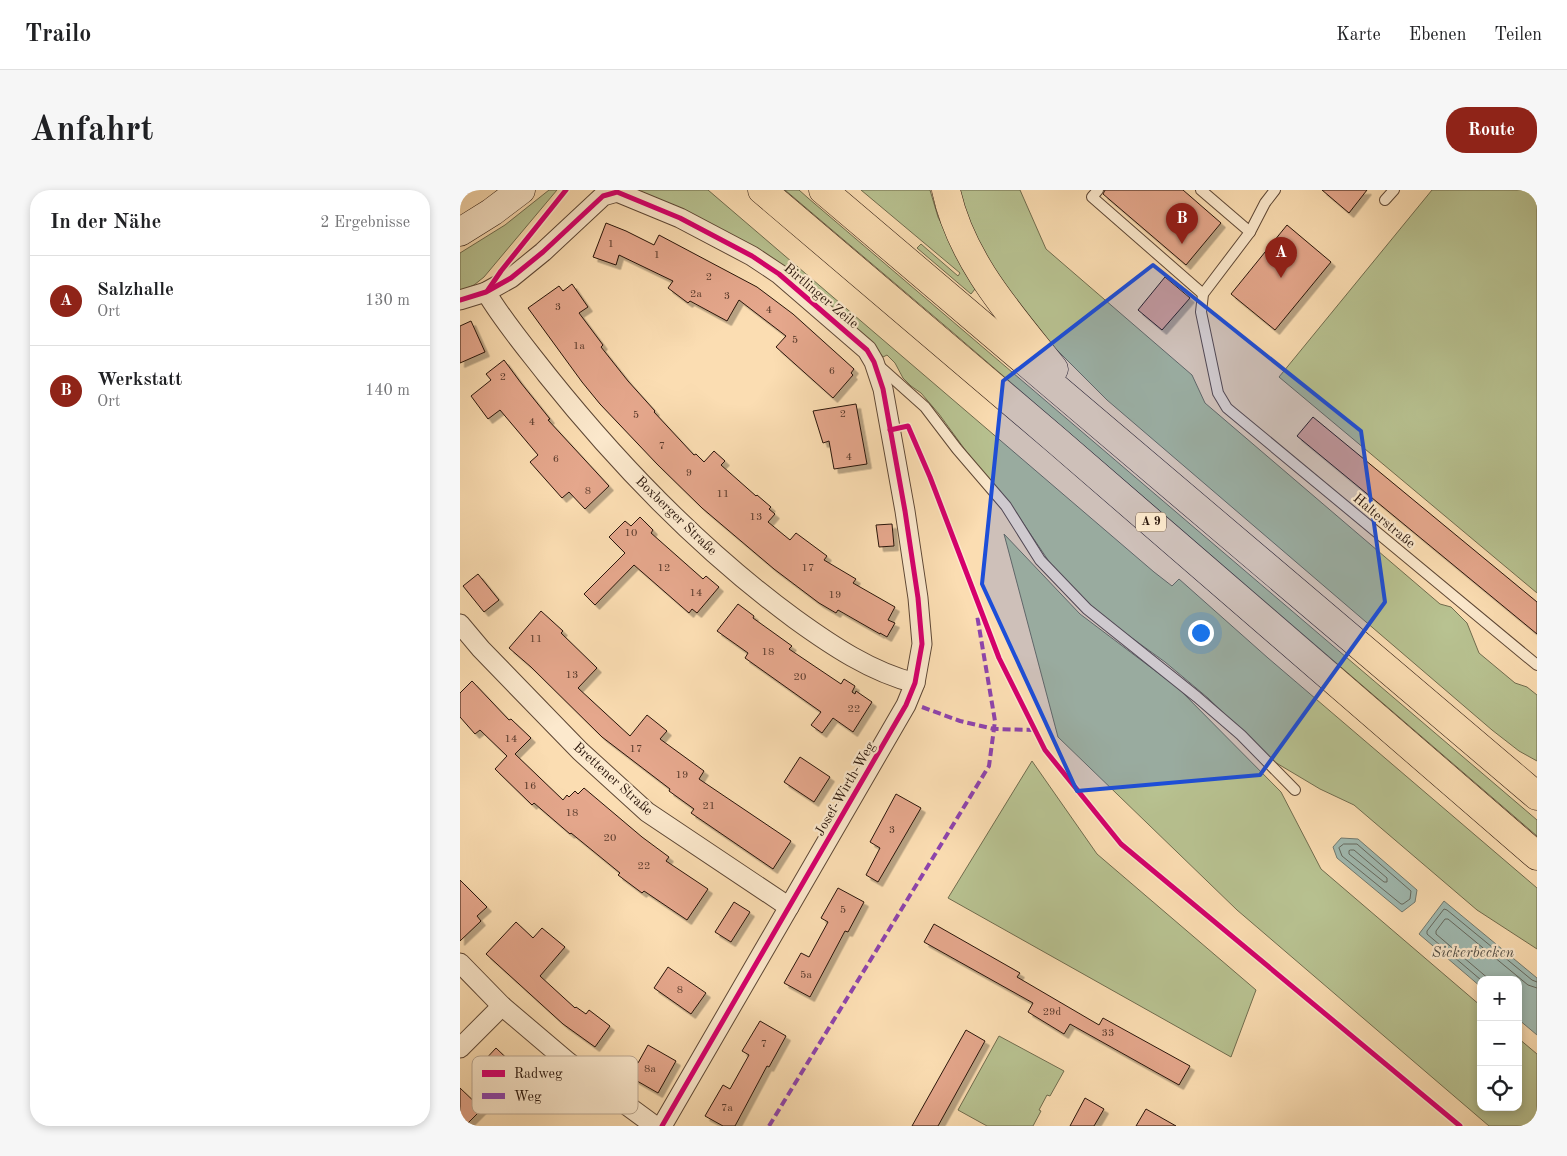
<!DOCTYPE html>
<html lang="de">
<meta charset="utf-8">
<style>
body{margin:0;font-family:"Old Standard TT",serif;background:#f6f6f6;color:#202124}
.controls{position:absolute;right:15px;bottom:15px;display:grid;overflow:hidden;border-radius:10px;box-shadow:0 2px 8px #0003}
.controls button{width:45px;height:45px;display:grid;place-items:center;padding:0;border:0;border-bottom:1px solid #e0e0e0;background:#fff;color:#202124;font:25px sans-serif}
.you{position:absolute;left:740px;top:442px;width:18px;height:18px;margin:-12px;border:4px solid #fff;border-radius:50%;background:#1a73e8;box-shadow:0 0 0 8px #1a73e833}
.badge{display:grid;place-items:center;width:32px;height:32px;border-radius:50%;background:#8f2418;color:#fff;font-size:16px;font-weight:700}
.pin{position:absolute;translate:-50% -41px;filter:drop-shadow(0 1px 2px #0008)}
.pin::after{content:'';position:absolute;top:26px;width:18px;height:15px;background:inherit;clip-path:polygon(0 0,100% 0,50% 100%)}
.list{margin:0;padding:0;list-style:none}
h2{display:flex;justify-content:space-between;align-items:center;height:65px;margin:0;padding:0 20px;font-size:21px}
h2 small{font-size:16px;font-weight:400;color:#757577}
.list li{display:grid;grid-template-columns:32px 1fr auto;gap:15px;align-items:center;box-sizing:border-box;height:90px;padding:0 20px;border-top:1px solid #e0e0e0}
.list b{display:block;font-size:19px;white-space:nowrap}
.list p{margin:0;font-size:16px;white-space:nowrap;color:#757577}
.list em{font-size:16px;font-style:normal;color:#757577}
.icon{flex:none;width:28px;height:28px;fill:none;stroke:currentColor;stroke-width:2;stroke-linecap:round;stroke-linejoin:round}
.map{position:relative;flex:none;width:1077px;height:936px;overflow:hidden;border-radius:20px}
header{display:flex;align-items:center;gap:30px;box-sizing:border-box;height:70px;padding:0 25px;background:#fff;border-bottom:1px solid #e0e0e0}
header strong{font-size:24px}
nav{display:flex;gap:28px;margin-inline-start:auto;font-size:18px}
.intro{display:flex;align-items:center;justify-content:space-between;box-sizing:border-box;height:120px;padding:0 30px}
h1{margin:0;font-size:35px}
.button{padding:12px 22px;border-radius:20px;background:#8f2418;color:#fff;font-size:18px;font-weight:700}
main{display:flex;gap:30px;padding:0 30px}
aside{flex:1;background:#fff;border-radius:20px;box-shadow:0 2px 8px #0003}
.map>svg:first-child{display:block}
</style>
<header>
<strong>Trailo</strong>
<nav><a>Karte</a><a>Ebenen</a><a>Teilen</a></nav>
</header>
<div class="intro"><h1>Anfahrt</h1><a class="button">Route</a></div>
<main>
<aside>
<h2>In der Nähe<small>2 Ergebnisse</small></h2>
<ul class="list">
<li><span class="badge">A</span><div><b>Salzhalle</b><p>Ort</p></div><em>130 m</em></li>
<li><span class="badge">B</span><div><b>Werkstatt</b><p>Ort</p></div><em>140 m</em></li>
</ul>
</aside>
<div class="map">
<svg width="1077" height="936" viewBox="0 0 1077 936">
<defs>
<filter id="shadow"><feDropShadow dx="4.5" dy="4.5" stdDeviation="0" flood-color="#0004"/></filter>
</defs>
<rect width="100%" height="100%" fill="#fbddb2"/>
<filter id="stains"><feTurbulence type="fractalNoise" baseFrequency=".004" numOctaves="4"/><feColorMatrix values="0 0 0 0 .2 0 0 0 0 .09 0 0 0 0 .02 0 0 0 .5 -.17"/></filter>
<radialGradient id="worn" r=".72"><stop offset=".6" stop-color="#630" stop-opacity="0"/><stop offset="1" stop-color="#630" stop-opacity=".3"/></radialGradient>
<g fill="#b8c291" stroke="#706c4e">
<polygon points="89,0 97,0 24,87 14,95 0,101 0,63 45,35"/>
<polygon points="177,0 248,0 694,382 712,396 719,389 808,468 1077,698 1077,759 1017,720 894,615 860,599 813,571 748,508 705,472 654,435 620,406 592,376 557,324 506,261 479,224 461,203 451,196 443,188 435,173 427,165 423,167 408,148 326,80 230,23"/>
<polygon points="325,0 339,0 348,8 1077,630 1077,646 490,140"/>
<polygon points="401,0 470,0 478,27 515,99 511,104 457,58 461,54 498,86 500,83"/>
<polygon points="496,0 560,0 586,59 732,185 745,213 980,414 991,417 1007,433 1019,463 1055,493 1067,497 1077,505 1077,571 1059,561 1032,540 647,210 588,151 524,70"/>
<polygon points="972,0 1077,0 1077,403 819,187"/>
<polygon points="544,344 620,424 718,498 821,602 861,679 1021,816 1021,917 1058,917 1058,848 1077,864 1077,936 1029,936 777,720 598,547"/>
<polygon points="572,571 637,664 796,800 771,867 488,708"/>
<polygon points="539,846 604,881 590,906 587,905 579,920 581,921 573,936 527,936 498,920"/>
</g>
<g fill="#a0bbb3" stroke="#707970">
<polygon points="881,648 898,649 957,700 955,712 942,722 877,668 873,657"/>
<polygon points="984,711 1077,788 1077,845 1058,829 1058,790 1021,790 1021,797 959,744"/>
</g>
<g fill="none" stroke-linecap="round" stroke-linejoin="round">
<g stroke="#64685f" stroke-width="1">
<polygon points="884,654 897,654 951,701 950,709 943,714 941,714 882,666 879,658"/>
<polygon points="891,660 894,660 927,688 927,692 924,692 889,664 889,661"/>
<polyline points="1021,790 967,744 967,741 984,719 987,720 1072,790 1077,792"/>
<polyline points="1030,790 976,744 976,741 985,729 988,729 1068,795 1077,798"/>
</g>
</g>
<g fill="#e5a78c" stroke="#29150b" filter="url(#shadow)">
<polygon points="645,0 723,0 761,33 726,75 643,4"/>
<polygon points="862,0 907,0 889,23"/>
<polygon points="146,33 166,41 194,55 199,45 297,97 333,124 394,179 391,183 393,185 373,208 316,157 326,146 279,110 267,131 230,111 228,113 208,98 213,91 159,65 156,75 133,67"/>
<polygon points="827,35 871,72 815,140 771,104"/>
<polygon points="705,87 730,108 702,140 678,120"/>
<polygon points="112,94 128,117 119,123 143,155 141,157 168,191 195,221 194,222 234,265 236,264 244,272 254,261 265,271 261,275 296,306 297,305 311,317 309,319 315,324 308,332 330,350 336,343 367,366 364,370 396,389 393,393 435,417 428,430 435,433 427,447 420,443 420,444 378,420 376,423 359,413 314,379 242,318 197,274 140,214 122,192 68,118 99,96 103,101"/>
<polygon points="11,131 25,162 0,173 0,136"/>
<polygon points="44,170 61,193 90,229 88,230 149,296 125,319 109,302 102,308 70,272 78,265 40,220 28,229 11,206 31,190 26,184"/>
<polygon points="396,214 407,274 374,279 369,251 363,253 353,221"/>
<polygon points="853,227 1077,412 1077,444 837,246"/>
<polygon points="180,327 193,340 191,343 243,389 246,386 259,397 237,423 232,419 229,423 174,375 135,415 124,404 165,363 149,347 165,331 171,336"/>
<polygon points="432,334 434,356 419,357 416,335"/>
<polygon points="18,384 39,410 24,422 3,396"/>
<polygon points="278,414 294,426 293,428 332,456 329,459 381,494 384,489 395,496 392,502 395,504 396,501 412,512 393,542 373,528 362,543 351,535 361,522 285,468 288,463 257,441"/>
<polygon points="81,421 103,441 101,443 137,478 118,498 170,546 187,525 207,541 200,549 244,581 239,589 331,651 313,679 231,623 234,619 209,601 210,599 142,547 71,477 49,458"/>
<polygon points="12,491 49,530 51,529 71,548 55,564 103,610 107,605 109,607 115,601 118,604 124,598 182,647 209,667 206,671 248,699 227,730 184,701 182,703 158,685 160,683 111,643 110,644 74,613 72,615 35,579 47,566 20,540 15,544 0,527 0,503"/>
<polygon points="340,567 370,587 354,612 324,592"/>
<polygon points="436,604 461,618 418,692 406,685 420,658 410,652"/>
<polygon points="0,690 27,717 17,726 21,731 0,751"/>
<polygon points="378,698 404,712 388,742 385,741 350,807 324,793 341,763 349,767 368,732 361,728"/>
<polygon points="274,712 290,722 271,752 255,742"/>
<polygon points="56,732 73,748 82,738 105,757 80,786 115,818 116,817 126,824 129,820 150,836 135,857 103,834 26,764"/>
<polygon points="474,734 560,783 557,787 639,835 643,828 730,876 719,895 610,834 604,844 568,822 573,813 464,752"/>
<polygon points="208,777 246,803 231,824 194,798"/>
<polygon points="300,831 326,846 309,877 307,876 275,936 263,936 245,926 263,895 270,899 289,865 282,861"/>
<polygon points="506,840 525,851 478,936 452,936"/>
<polygon points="188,855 216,871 198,903 165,884 173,870 178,873"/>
<polygon points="36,858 61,882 48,896 23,872"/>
<polygon points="0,898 22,919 8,933 0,925"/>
<polygon points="625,908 644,919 634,936 610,936"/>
<polygon points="686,919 716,936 676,936"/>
</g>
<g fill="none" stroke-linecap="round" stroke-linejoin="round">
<g stroke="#5e4735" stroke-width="12">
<g id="service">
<polyline points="638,0 632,7 743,104"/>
<polyline points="741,0 790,42"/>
<polyline points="815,0 805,13 790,42 743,104 741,122 758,203 767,218 1077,475"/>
<polyline points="925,10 934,0"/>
<polyline points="418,175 465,217 497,259 546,316 580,370 627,419 737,507 781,545 835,600"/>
</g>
</g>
<g stroke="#5e4735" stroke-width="21">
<g id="minor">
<path d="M 26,102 C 43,131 66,158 87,185 C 159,275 241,360 335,429 C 371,455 411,482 455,493"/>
<polyline points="0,110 26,102 51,88 83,62 143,6 157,2 220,28 292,66 319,84 407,160 414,172 423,199 445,321 458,408 462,454 455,493 446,515 202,936"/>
<polyline points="0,434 21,459 120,561 187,622 329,717"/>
<polyline points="0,773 42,816 108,872 195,936"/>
<polyline points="0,858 42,816"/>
</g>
</g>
<g stroke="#29150b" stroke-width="29">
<polyline id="secondary" points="0,42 32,22 61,0"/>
</g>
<g stroke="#29150b" stroke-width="29">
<g id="motorway">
<polyline points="302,0 596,250 1077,666"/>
<polyline points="363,0 1077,606"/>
<path d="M 486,0 C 501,70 550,124 594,179"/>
</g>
</g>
<use href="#service" stroke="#fce9cd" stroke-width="10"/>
<use href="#minor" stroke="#fce9cd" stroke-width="19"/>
<use href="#secondary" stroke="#fce9cd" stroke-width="28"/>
<use href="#motorway" stroke="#fbddb2" stroke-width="28"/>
<g stroke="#8e44ad" stroke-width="4" stroke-dasharray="8 4" stroke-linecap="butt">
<polyline points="0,5 11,0"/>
<polyline points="462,517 500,531 534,539 575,540"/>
<polyline points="309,936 529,576 535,531 517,425"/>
</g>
<g stroke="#fce9cd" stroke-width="8">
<g id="cycleway">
<polyline points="28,100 41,81 106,0"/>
<polyline points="0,110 26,102 51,88 83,62 143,6 157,2 220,28 292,66 319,84 407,160 414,172 423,199 445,321 458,408 462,454 455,493 446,515 202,936"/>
<polyline points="430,240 448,236 470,287 539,468 585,560 661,654 1000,936"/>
</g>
</g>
<use href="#cycleway" stroke="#d6006c" stroke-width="5"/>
</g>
<path fill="#1d4ed8" fill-opacity="0.2" stroke="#1d4ed8" stroke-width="4" stroke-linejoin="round" d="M 693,75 L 901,241 L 925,412 L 800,585 L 617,601 L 522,394 L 543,191 Z"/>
<g text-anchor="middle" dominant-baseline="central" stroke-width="4.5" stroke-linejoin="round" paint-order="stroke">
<g font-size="11" fill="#583a2b">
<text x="151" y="54">1</text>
<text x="197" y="65">1</text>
<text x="249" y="87">2</text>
<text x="236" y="104">2a</text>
<text x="267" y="106">3</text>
<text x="98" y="117">3</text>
<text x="309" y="120">4</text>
<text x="335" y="150">5</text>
<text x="119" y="156">1a</text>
<text x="372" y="181">6</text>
<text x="43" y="187">2</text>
<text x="383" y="224">2</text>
<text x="176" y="225">5</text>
<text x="72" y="232">4</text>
<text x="202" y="256">7</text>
<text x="389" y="267">4</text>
<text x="96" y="269">6</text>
<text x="229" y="283">9</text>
<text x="128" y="301">8</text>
<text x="263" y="304">11</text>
<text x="296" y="327">13</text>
<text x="171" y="343">10</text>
<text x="204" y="378">12</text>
<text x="348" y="378">17</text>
<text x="236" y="403">14</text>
<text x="375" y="405">19</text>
<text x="76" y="449">11</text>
<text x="308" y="462">18</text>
<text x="112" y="485">13</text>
<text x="340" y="487">20</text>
<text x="394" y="519">22</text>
<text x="51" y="549">14</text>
<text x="176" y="559">17</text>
<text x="222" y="585">19</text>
<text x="70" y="596">16</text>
<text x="249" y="616">21</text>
<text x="112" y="623">18</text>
<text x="432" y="640">3</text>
<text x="150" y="648">20</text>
<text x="184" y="676">22</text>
<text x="383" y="720">5</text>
<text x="346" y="785">5a</text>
<text x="220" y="800">8</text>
<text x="592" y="822">29d</text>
<text x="648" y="843">33</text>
<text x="304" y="854">7</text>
<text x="190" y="879">8a</text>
<text x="267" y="918">7a</text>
</g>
<rect fill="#fce9cd" stroke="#685545" stroke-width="1" x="676" y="322.5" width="30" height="19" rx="4"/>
<g font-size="12" font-weight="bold" fill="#29150b">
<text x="691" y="332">A 9</text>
</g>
<g font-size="14" fill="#29150b" stroke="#fce9cd">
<text transform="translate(361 106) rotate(40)">Birtlinger Zeile</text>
<text transform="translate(216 326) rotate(44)">Boxberger Straße</text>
<text transform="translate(924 331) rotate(40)">Halterstraße</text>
<text transform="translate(153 589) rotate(42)">Brettener Straße</text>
<text transform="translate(385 599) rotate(-60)">Josef-Wirth-Weg</text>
</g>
<g font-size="15" font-style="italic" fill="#534f46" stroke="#fce9cd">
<text x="1013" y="763">Sickerbecken</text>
</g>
</g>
<rect x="12" y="866" width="166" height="58" rx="8" fill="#fce9cd" stroke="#bda993" stroke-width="1"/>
<rect x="22" y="880" width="23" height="7" fill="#d6006c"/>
<rect x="22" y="903" width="23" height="6" fill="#8e44ad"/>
<g font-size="14" fill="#29150b">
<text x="54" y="888">Radweg</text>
<text x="54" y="911">Weg</text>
</g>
<rect width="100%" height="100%" filter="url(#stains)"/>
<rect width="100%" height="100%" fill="url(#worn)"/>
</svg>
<div class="controls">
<button>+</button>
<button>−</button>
<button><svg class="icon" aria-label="locate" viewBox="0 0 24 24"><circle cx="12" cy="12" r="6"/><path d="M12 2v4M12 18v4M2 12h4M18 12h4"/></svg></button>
</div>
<div class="you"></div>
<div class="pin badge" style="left:821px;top:88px">A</div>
<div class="pin badge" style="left:722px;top:54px">B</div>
</div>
</main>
